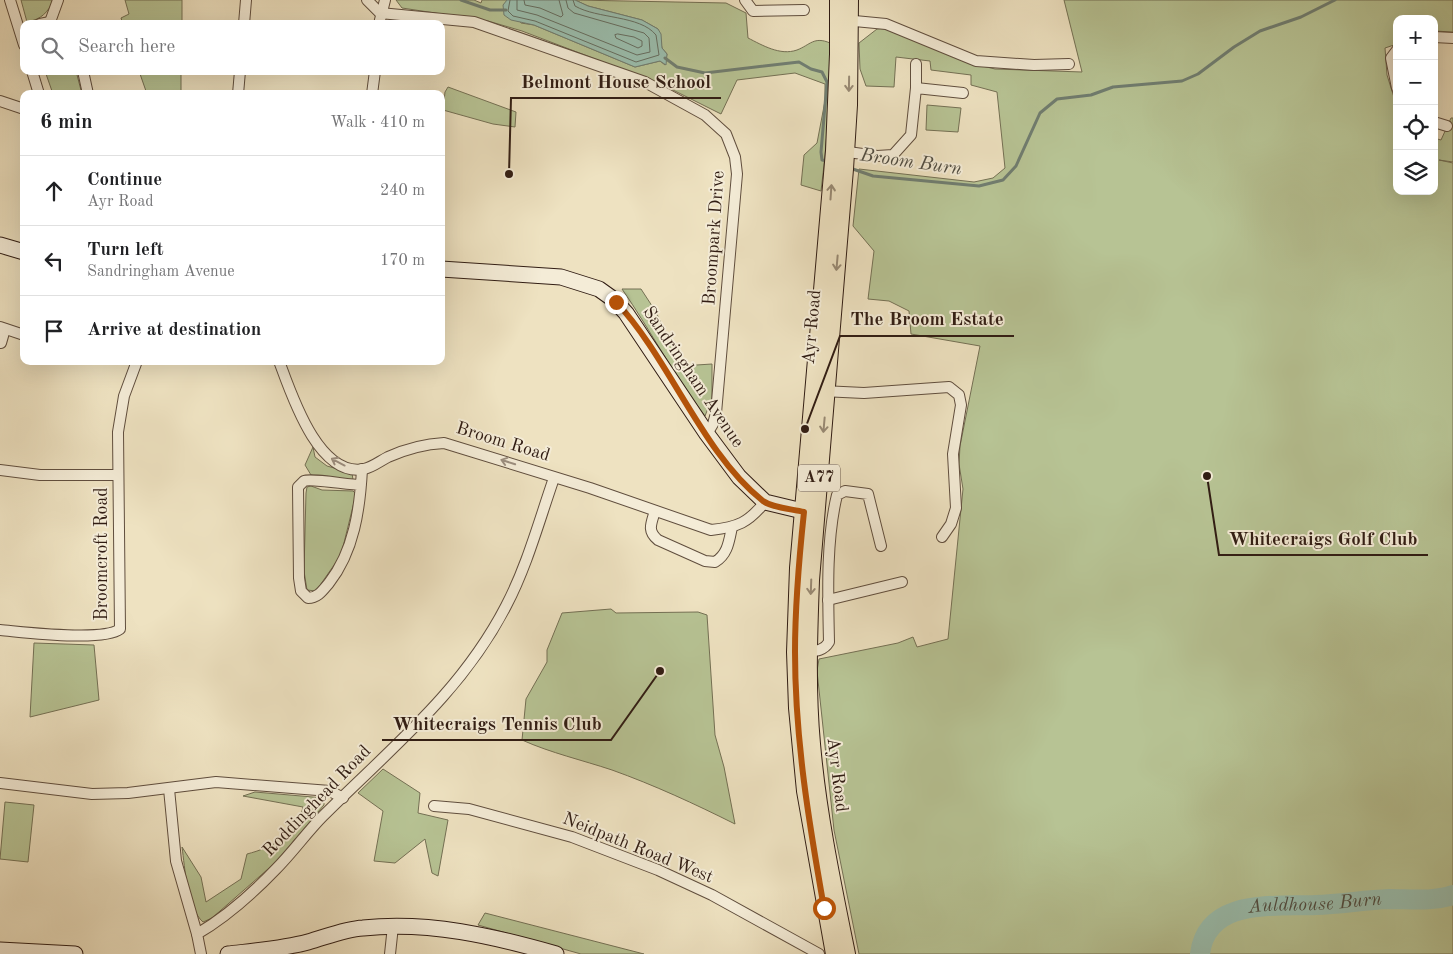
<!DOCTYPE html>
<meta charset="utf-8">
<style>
body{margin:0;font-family:"Old Standard TT",serif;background:#f6f6f6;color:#202124}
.controls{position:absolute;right:15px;top:15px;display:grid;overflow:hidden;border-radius:10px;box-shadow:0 5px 20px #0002}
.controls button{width:45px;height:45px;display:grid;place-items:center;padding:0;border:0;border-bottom:1px solid #e0e0e0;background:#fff;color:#202124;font:25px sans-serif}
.stop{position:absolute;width:15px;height:15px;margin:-11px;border:4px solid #b45309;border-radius:50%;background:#fff}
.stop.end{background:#b45309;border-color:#fff;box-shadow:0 1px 5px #0008}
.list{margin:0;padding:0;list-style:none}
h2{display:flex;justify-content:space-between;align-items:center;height:65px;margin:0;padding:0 20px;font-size:21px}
h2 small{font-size:16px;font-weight:400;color:#757577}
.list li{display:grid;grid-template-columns:32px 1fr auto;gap:15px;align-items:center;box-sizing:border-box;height:70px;padding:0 20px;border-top:1px solid #e0e0e0}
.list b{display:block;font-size:19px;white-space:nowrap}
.list p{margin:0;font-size:16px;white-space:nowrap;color:#757577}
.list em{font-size:16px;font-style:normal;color:#757577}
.icon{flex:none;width:28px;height:28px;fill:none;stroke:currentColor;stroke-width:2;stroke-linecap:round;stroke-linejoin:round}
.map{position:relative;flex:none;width:1453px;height:954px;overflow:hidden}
.search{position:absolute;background:#fff;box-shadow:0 5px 20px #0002;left:20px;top:20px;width:425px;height:55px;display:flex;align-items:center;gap:12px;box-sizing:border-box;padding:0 18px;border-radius:10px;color:#757577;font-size:19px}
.panel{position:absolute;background:#fff;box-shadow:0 5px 20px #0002;left:20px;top:90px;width:425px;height:275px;border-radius:10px}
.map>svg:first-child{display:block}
</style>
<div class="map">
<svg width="1453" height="954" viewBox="0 0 1453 954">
<rect width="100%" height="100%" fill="#eee2c1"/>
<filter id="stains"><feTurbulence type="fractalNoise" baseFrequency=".004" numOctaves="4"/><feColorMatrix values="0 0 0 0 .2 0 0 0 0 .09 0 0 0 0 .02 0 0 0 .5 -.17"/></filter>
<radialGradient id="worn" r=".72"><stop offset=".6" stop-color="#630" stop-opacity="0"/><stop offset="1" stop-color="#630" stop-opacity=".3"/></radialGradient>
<g fill="#b7c394" stroke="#747054">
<path d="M 21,0 L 54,0 C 47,13 42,19 27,22 Z"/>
<polygon points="125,0 182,0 182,24 123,24 121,18 129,14"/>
<path d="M 396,0 L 474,0 L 481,3 L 482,0 L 507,0 L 521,23 L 534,25 L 635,67 L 660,61 L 665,65 L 667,54 L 662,48 L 658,29 L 642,20 L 588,6 L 575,0 L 726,3 L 746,13 L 748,38 C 762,45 780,56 797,50 C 810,45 814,36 830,43 C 831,93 827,142 821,191 L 801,185 L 804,155 L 817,143 L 825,101 L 825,84 L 795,73 L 737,80 L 721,114 L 663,85 L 522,31 L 488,21 L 402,8 Z"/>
<polygon points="1064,0 1453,0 1453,32 1434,31 1434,19 1397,19 1397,44 1385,48 1387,75 1397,107 1397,191 1434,191 1434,138 1441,140 1451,118 1453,118 1453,162 1439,160 1453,163 1453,954 859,954 834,830 817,671 819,659 898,643 913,637 917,647 948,639 963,489 959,464 960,446 980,346 911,334 909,311 889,301 868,299 874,251 853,226 859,169 974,182 993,178 1005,168 997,92 971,85 971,75 931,70 930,61 896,57 894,87 866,86 860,69 859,43 877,29 884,28 966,62 995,69 1082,72"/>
<polygon points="45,71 76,71 82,94 53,94"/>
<polygon points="139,71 181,71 181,94 147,94"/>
<polygon points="448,87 516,112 515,127 493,124 443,110 445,92"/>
<polygon points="927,105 961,108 958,132 926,130"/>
<path d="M 622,289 L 641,289 L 656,312 L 681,366 L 712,364 L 712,398 L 705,416 C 674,376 651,331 622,289 Z"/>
<polygon points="313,447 315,457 327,466 352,473 353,480 342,482 311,475 305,465"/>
<polygon points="311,486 322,490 353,491 356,494 341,555 316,591 307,590 304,571 306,493 307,487"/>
<path d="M 611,609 L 616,613 L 698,612 L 707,615 L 715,735 L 724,767 L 735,824 C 695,804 654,785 612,770 C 582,760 551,753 522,740 L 526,699 L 547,662 L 547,650 L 562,613 Z"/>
<polygon points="34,643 94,645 99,700 30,717"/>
<polygon points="383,769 420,793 418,813 448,820 438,876 432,873 425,839 395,863 374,861 383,811 358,793"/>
<path d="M 255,792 L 324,798 L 324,805 L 276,862 L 212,918 L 203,922 C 187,908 185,868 182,847 L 201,877 L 206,902 L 241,879 L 247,854 C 271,848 298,834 303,807 L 243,796 Z"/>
<polygon points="5,802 34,805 28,862 0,859"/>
<polygon points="485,913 644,954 581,954 478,925"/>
</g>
<polygon fill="#9abeae" stroke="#707d70" points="507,0 575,0 588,6 642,20 658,29 661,34 662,48 667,54 666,65 660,61 635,67 534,25 511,20 504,15 503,5"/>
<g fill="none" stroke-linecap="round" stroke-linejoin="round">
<g stroke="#656d60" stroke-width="1">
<path d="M 510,0 L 508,11 L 513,16 L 535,21 L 636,62 L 659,55 L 656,35 C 640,15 597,19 575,6 L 573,0"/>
<polyline points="517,0 517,10 537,15 637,55 650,52 649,38 644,33 574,13 568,8 566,0"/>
<polyline points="524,0 525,5 540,8 561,17 563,15 559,0"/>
<polygon points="618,34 634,37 642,41 642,46 638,48 616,38 615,35"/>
</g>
<g stroke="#707d70" stroke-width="3">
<polyline points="461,0 490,10 506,10"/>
<polyline points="665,58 677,67 705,73 799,62 811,69 822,72 827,82 821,152 822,160 827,161"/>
<polyline points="850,168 873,176 979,186 1003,180 1016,166 1040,113 1057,99 1091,95 1113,87 1182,81 1198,74 1234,47 1260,31 1301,17 1335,0"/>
</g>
<path stroke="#9abeae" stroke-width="20" id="s1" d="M 1200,954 C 1207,897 1275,907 1316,905 C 1341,904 1365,900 1389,899 C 1411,899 1432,902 1453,895"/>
<g stroke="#604e3e" stroke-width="12">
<g id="street">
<polyline points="10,0 24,45"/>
<polyline points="367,0 380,13 474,22 645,82 705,115 726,134 735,157 737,174 716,413 713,424 707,434"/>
<polyline points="745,0 753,11 804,10"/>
<polyline points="844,20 886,24 976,61 1034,65 1069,64"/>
<polyline points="40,24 50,22"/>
<polyline points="53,24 50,22 58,0"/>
<polyline points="244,24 246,0"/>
<polyline points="379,24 385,0"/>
<polyline points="1434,37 1453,38"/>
<polyline points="1397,50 1391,58 1397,88"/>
<polyline points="32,71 39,94"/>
<polyline points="83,71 88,94"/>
<polyline points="916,88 916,64"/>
<polyline points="238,94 240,71"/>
<polyline points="372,94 375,71"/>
<polyline points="0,101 24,109"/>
<polyline points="1434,122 1447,126"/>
<polyline points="841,151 877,156 893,155 911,135 916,88 963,93"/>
<polyline points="0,327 24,335"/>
<polyline points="1,343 5,329"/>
<path d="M 279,361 C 291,393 318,478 364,469 C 373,467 380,461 388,457 C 406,449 424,444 444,443 L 590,488 L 711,530 C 738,527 748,523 765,502"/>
<polyline points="822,391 864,393 949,387 959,395 961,405 953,454 956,508 951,524 942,537"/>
<polyline points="0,470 40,475 118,475"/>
<path d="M 361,485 C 349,485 311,478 304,481 C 303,482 299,486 298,487 L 299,578 L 301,591 L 308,598 C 318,598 323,590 329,583 C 354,551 360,509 362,469"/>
<path d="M 655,511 C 651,524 647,531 658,540 L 705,561 L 715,562 C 728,554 729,541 732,527"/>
<polyline points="828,600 902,582"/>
<path d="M 0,630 C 24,632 103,642 120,629 L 118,432 L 124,396 L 137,361"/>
<path d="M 803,652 C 814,651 823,652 829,642 C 828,595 826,540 837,495 L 845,491 L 868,494 L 881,546"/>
<polyline points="0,783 92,794 128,793 216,782 330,791 343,798"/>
<polyline points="169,789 176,861 197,934"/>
<polyline points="434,806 469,809 572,837 658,870 712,895 819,954"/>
<path d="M 201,954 L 197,934 C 226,917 253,893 276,869 C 293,852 307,832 323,816 C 391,748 461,693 506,606 C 527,566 539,521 554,478"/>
<polyline points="390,954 393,926"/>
</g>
</g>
<g stroke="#301c13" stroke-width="17">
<g id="secondary">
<polyline points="0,245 24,252"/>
<polyline points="441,269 561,277 599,289 613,299 626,313 707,434 739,477 765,502 815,514"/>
<polyline points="0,950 75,954"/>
<path d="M 228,954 C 255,951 282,949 308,942 C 326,937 345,929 363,928 C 429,921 493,936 556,954"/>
</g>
</g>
<g stroke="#301c13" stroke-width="18">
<g id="primary">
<polyline points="834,954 805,791 797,708 795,652 798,568 834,151 838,54 838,0"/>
<path d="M 847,954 C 833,885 818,814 812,744 C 807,689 809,635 811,580 L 845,169 L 849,105 L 850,0"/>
</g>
</g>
<use href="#street" stroke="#f4ecd7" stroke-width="10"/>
<use href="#secondary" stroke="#f4ecd7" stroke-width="15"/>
<use href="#primary" stroke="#eee2c1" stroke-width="16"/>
</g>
<defs><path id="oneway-shaft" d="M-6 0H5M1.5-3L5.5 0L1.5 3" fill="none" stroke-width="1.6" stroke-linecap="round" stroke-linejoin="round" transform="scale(1.25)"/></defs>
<g stroke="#988973">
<use href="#oneway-shaft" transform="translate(849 84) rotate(91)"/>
<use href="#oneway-shaft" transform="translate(831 192) rotate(-86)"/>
<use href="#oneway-shaft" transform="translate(837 263) rotate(95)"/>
<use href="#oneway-shaft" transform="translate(824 425) rotate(95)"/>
<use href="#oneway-shaft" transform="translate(811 587) rotate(92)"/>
</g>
<g stroke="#9c8e7f">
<use href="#oneway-shaft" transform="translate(338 462) rotate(-152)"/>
<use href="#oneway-shaft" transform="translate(508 462) rotate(-162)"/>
</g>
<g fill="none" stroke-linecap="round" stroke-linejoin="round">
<path stroke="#b45309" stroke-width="6" d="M 616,302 C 670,359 702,453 763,501 C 773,508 792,509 804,512 C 799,559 795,605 795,652 C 795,739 809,823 824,908"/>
</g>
<g text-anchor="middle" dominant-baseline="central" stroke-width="4" stroke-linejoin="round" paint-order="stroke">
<rect fill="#f4ecd7" stroke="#6b5a4e" stroke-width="1" x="798" y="464.5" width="42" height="27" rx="4"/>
<g font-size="16" font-weight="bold" fill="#301c13">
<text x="819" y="478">A77</text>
</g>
<g font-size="18" fill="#301c13" stroke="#f4ecd7">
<text transform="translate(714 238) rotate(-86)">Broompark Drive</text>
<text transform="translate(812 327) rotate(-85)">Ayr Road</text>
<text transform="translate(693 377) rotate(56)">Sandringham Avenue</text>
<text transform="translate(503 442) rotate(17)">Broom Road</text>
<text transform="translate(102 554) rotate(-90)">Broomcroft Road</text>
<text transform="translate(837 775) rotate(83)">Ayr Road</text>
<text transform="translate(317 801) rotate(-46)">Roddinghead Road</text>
<text transform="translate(638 848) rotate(22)">Neidpath Road West</text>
</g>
<g font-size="19" font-style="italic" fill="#504d42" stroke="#f4ecd7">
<text transform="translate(911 163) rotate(8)">Broom Burn</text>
<text stroke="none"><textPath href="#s1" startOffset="139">Auldhouse Burn</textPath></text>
</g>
</g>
<path fill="none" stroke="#301c13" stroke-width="2" d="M509 174L511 98H721M805 429L840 336H1014M1207 476L1219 555H1428M660 671L611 740H382"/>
<g fill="#301c13" stroke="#f4ecd7" stroke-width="2">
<circle cx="509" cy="174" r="5"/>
<circle cx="805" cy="429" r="5"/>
<circle cx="1207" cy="476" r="5"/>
<circle cx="660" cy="671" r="5"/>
</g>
<g font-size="19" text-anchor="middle" font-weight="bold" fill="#301c13" stroke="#f4ecd7" stroke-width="4" stroke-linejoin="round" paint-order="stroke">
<text x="616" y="88">Belmont House School</text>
<text x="927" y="325">The Broom Estate</text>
<text x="1323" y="545">Whitecraigs Golf Club</text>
<text x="497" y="730">Whitecraigs Tennis Club</text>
</g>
<rect width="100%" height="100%" filter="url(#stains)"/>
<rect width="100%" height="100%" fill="url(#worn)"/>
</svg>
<div class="controls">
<button>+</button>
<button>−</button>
<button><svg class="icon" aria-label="locate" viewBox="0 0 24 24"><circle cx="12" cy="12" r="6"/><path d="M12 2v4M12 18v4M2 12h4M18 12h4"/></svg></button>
<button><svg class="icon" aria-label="layers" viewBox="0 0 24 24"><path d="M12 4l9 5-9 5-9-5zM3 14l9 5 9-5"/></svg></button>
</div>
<div class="stop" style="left:824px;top:908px"></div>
<div class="stop end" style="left:616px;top:302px"></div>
<div class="search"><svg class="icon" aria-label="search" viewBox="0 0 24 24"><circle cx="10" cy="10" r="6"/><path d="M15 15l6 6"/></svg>Search here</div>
<section class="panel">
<h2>6 min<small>Walk · 410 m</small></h2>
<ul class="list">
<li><svg class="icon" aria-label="ahead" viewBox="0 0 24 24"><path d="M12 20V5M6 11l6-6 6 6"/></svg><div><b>Continue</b><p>Ayr Road</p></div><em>240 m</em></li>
<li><svg class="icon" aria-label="left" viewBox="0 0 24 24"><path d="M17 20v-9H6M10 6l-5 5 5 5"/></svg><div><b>Turn left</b><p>Sandringham Avenue</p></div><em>170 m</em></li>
<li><svg class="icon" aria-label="arrive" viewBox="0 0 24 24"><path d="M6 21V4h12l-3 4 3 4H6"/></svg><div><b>Arrive at destination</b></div></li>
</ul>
</section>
</div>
